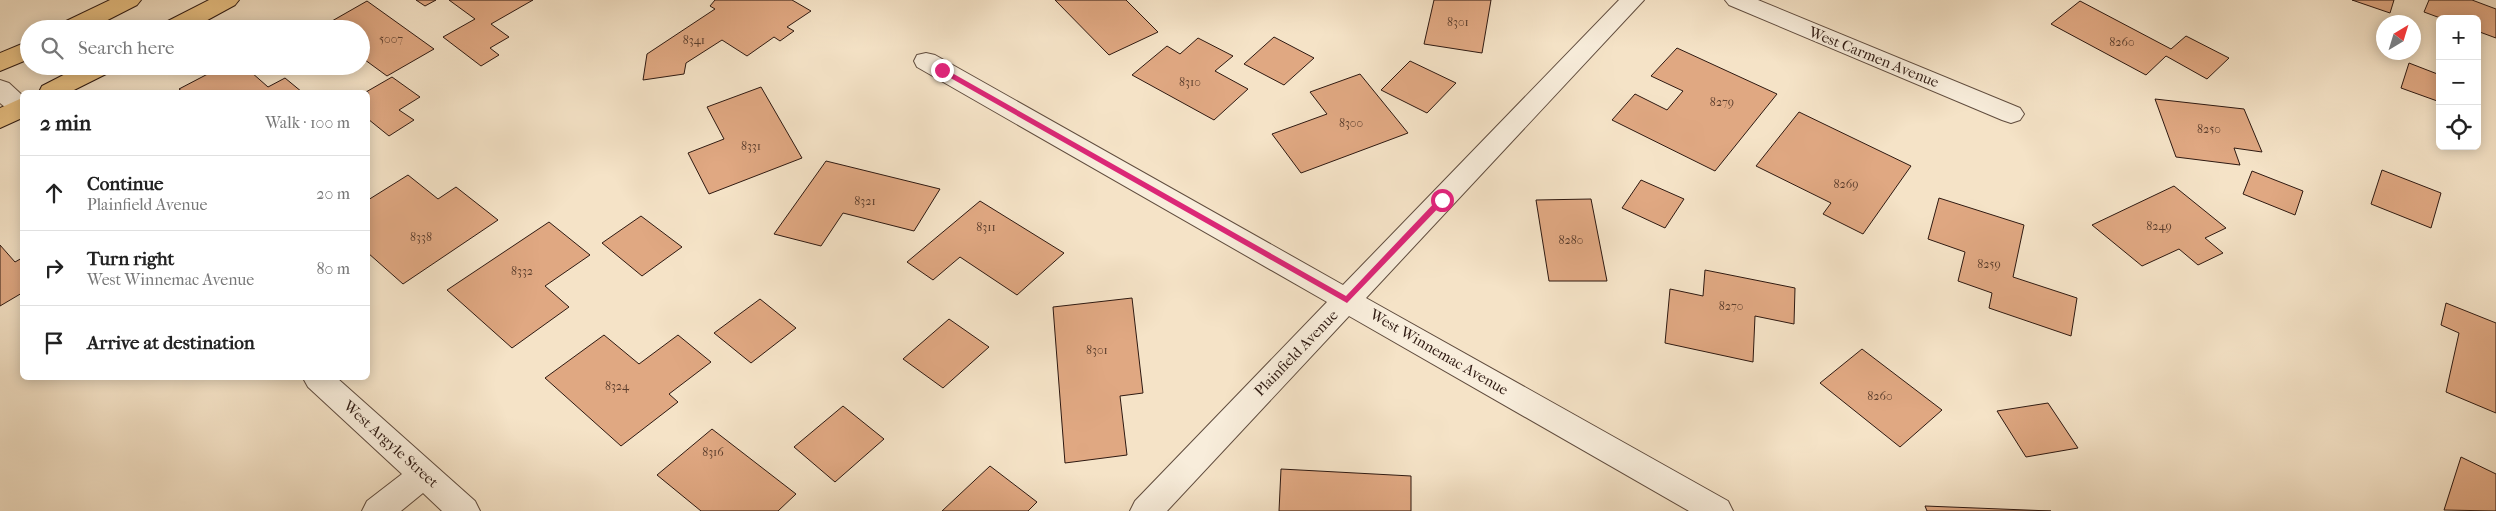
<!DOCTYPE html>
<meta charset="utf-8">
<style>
body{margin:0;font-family:"IM FELL French Canon",serif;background:#f2f2f2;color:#222}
.controls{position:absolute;right:15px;top:15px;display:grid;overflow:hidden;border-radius:8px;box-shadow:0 2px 12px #0003}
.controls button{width:45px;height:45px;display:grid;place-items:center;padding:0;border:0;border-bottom:1px solid #e0e0e0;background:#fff;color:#222;font:25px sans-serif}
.compass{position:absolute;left:2376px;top:15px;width:45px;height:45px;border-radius:50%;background:#fff;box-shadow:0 2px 12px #0003;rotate:38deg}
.stop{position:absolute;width:15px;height:15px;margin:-11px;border:4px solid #db2777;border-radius:50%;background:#fff}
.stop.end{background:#db2777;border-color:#fff;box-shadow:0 1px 5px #0008}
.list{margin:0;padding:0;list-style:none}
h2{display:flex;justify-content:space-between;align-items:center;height:65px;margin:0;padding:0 20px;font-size:21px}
h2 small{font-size:16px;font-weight:400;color:#767676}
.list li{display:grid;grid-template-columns:32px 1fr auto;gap:15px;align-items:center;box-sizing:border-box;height:75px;padding:0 20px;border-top:1px solid #e0e0e0}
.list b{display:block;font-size:19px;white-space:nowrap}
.list p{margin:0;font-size:16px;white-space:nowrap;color:#767676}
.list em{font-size:16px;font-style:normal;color:#767676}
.icon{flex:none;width:28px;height:28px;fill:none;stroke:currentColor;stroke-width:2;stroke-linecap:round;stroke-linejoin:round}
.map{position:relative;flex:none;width:2496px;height:511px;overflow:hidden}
.search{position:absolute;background:#fff;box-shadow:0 2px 12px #0003;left:20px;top:20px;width:350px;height:55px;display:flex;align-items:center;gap:12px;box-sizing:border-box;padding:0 18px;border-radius:28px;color:#767676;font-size:19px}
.panel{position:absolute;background:#fff;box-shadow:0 2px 12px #0003;left:20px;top:90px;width:350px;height:290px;border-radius:8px}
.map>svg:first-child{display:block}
</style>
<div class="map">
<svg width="2496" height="511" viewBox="0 0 2496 511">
<rect width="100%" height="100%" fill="#f5e3c7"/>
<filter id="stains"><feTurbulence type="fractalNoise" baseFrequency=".004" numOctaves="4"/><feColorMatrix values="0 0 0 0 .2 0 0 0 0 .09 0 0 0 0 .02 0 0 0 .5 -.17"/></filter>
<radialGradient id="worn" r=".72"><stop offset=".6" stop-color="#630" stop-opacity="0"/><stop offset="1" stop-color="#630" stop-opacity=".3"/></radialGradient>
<g fill="#e0a882" stroke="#2e1911">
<polygon points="416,0 436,0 425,6"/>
<polygon points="449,0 533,0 491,24 509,37 490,48 499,55 481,66 443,37 475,19"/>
<polygon points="715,0 792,0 811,11 787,27 794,31 780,41 774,37 747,56 722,40 686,63 684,74 643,80 647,54 715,9 710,6"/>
<polygon points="1055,0 1126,0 1158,32 1109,55"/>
<polygon points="1434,0 1491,0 1482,53 1424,44"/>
<polygon points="2352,0 2394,0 2390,13"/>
<polygon points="2429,0 2472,0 2496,9 2496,38 2477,31 2477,19 2443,19 2424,12"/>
<polygon points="367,1 434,49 387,76 361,57 361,29 318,29"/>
<polygon points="2080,1 2171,49 2186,36 2229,58 2207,79 2166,56 2146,75 2051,24"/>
<polygon points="1274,37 1314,58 1284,85 1244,64"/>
<polygon points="1198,38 1233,56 1215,71 1248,89 1214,120 1132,75 1167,46 1180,54"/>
<polygon points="1677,48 1777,94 1715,171 1612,120 1635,94 1667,110 1683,91 1651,76"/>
<polygon points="1410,61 1456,83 1427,113 1381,90"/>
<polygon points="2409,63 2440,75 2440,102 2401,88"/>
<polygon points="223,66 255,66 258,69 251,72 268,87 285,78 302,92 183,92 179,89"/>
<polygon points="1360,74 1408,133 1301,173 1272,134 1327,114 1310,92"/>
<polygon points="392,77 420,97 399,110 414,120 389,136 368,119 368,92 366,92"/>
<polygon points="761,87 802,158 709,194 688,153 724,139 707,107"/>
<polygon points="2155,99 2244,109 2262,152 2234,148 2240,165 2176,157"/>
<polygon points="1799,112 1911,166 1863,234 1823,214 1831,203 1756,166"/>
<polygon points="826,161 940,189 914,231 843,213 821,246 774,234"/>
<polygon points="2382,170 2441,193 2431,228 2371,204"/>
<polygon points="2252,171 2303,191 2295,215 2243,194"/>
<polygon points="408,175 438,199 456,187 498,220 403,284 368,253 368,200"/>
<polygon points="1641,180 1684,199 1665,228 1622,208"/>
<polygon points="2174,186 2226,228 2205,238 2223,253 2198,265 2179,249 2142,266 2092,225"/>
<polygon points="1939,198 2024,225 2013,277 2077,298 2071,336 1989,308 1992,293 1958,281 1965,252 1928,239"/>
<polygon points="1591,199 1607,281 1549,281 1536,200"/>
<polygon points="980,201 1064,253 1017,295 960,257 933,280 907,262"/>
<polygon points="641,216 682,247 642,276 602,243"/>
<polygon points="549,222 590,255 545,286 569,307 512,348 447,290"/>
<polygon points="0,245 15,262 22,258 22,293 0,306"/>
<polygon points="1705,270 1795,288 1794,324 1755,316 1753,362 1665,343 1670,289 1703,296"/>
<polygon points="1132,298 1143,393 1120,396 1127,455 1065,463 1053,307"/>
<polygon points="760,299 796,328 751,363 714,333"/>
<polygon points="2446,303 2496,323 2496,413 2446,392 2459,333 2441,325"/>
<polygon points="949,319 989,347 943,388 903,359"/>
<polygon points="604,335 639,364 678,335 711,362 669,394 678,402 621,446 545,378"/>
<polygon points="1862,349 1942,410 1900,447 1820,383"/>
<polygon points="2048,403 2078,448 2026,457 1997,411"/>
<polygon points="843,406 884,439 835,482 794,447"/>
<polygon points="712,429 796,494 778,511 701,511 657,475"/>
<polygon points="2461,457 2496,474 2496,511 2444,510"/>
<polygon points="990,466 1037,502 1028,511 942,511"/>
<polygon points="1281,469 1411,476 1411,511 1279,511"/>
<polygon points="1925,506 2051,511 1927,511"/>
</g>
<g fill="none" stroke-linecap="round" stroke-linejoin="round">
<g stroke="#604c3e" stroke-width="2">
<g id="minor">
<polygon points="1619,0 1644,0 1366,298 1728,501 1733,511 1689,511 1349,316 1167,511 1130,511 1135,501 1327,302 917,67 914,61 917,55 926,53 935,55 1343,285"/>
<polygon points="1725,0 1758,0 2020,108 2024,114 2020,120 2011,123 2002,120 1729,5"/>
<polygon points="0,80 9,83 22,95 22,117 13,114 0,103"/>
<polygon points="303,378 337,378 475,501 480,511 442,511 423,493 401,511 362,511 367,501 402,474 308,387"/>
</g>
</g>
<g stroke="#2e1911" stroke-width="2">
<g id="primary">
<polygon points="110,0 141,0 137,5 90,29 58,29 62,23"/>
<polygon points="209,0 239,0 235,5 191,29 160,29 164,23"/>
<polygon points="29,41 29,59 0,71 0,53"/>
<polygon points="81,66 113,66 110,72 70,92 39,92 42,86"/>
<polygon points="22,98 22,118 0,128 0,108"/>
</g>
</g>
<use href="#minor" fill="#f8eddb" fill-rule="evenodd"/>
<use href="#primary" fill="#eac284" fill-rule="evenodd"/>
</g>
<polygon fill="#db2777" points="940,69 945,69 1346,296 1439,198 1446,200 1347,303 940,72"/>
<g text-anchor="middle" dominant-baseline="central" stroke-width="4.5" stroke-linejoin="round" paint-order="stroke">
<g font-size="12" fill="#5a3d2d">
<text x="1458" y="22">8301</text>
<text x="391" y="39">5007</text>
<text x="694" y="40">8341</text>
<text x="2122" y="42">8260</text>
<text x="1190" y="82">8310</text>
<text x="1722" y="102">8279</text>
<text x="1351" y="123">8300</text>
<text x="2209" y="129">8250</text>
<text x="751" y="146">8331</text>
<text x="1846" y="184">8269</text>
<text x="865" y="201">8321</text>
<text x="2159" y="226">8249</text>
<text x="986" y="227">8311</text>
<text x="421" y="237">8338</text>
<text x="1571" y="240">8280</text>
<text x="1989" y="264">8259</text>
<text x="522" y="271">8332</text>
<text x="1731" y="306">8270</text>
<text x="1097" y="350">8301</text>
<text x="617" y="386">8324</text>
<text x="1880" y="396">8260</text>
<text x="713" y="452">8316</text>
</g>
<g font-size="15" fill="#2e1911" stroke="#f8eddb">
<text transform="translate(1874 57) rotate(22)">West Carmen Avenue</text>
<text transform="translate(1439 352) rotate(30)">West Winnemac Avenue</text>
<text transform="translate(1296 353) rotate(-46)">Plainfield Avenue</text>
<text transform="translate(391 444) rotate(42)">West Argyle Street</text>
</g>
</g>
<rect width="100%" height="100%" filter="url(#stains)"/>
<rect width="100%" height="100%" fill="url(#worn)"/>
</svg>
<div class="controls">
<button>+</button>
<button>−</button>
<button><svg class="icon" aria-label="locate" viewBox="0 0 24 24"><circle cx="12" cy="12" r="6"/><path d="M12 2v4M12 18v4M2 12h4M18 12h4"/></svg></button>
</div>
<svg class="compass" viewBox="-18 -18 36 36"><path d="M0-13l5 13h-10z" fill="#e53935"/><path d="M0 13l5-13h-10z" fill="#767676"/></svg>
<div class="stop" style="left:1442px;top:200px"></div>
<div class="stop end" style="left:942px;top:70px"></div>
<div class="search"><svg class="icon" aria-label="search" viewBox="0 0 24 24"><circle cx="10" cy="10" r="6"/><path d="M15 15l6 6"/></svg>Search here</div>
<section class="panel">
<h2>2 min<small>Walk · 100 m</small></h2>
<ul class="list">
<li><svg class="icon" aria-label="ahead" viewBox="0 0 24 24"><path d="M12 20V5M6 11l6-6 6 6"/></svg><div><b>Continue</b><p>Plainfield Avenue</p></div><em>20 m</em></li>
<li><svg class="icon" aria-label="right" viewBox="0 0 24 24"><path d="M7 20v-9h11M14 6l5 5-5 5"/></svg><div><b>Turn right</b><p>West Winnemac Avenue</p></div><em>80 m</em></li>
<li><svg class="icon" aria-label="arrive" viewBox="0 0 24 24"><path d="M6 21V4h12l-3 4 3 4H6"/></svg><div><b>Arrive at destination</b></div></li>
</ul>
</section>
</div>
